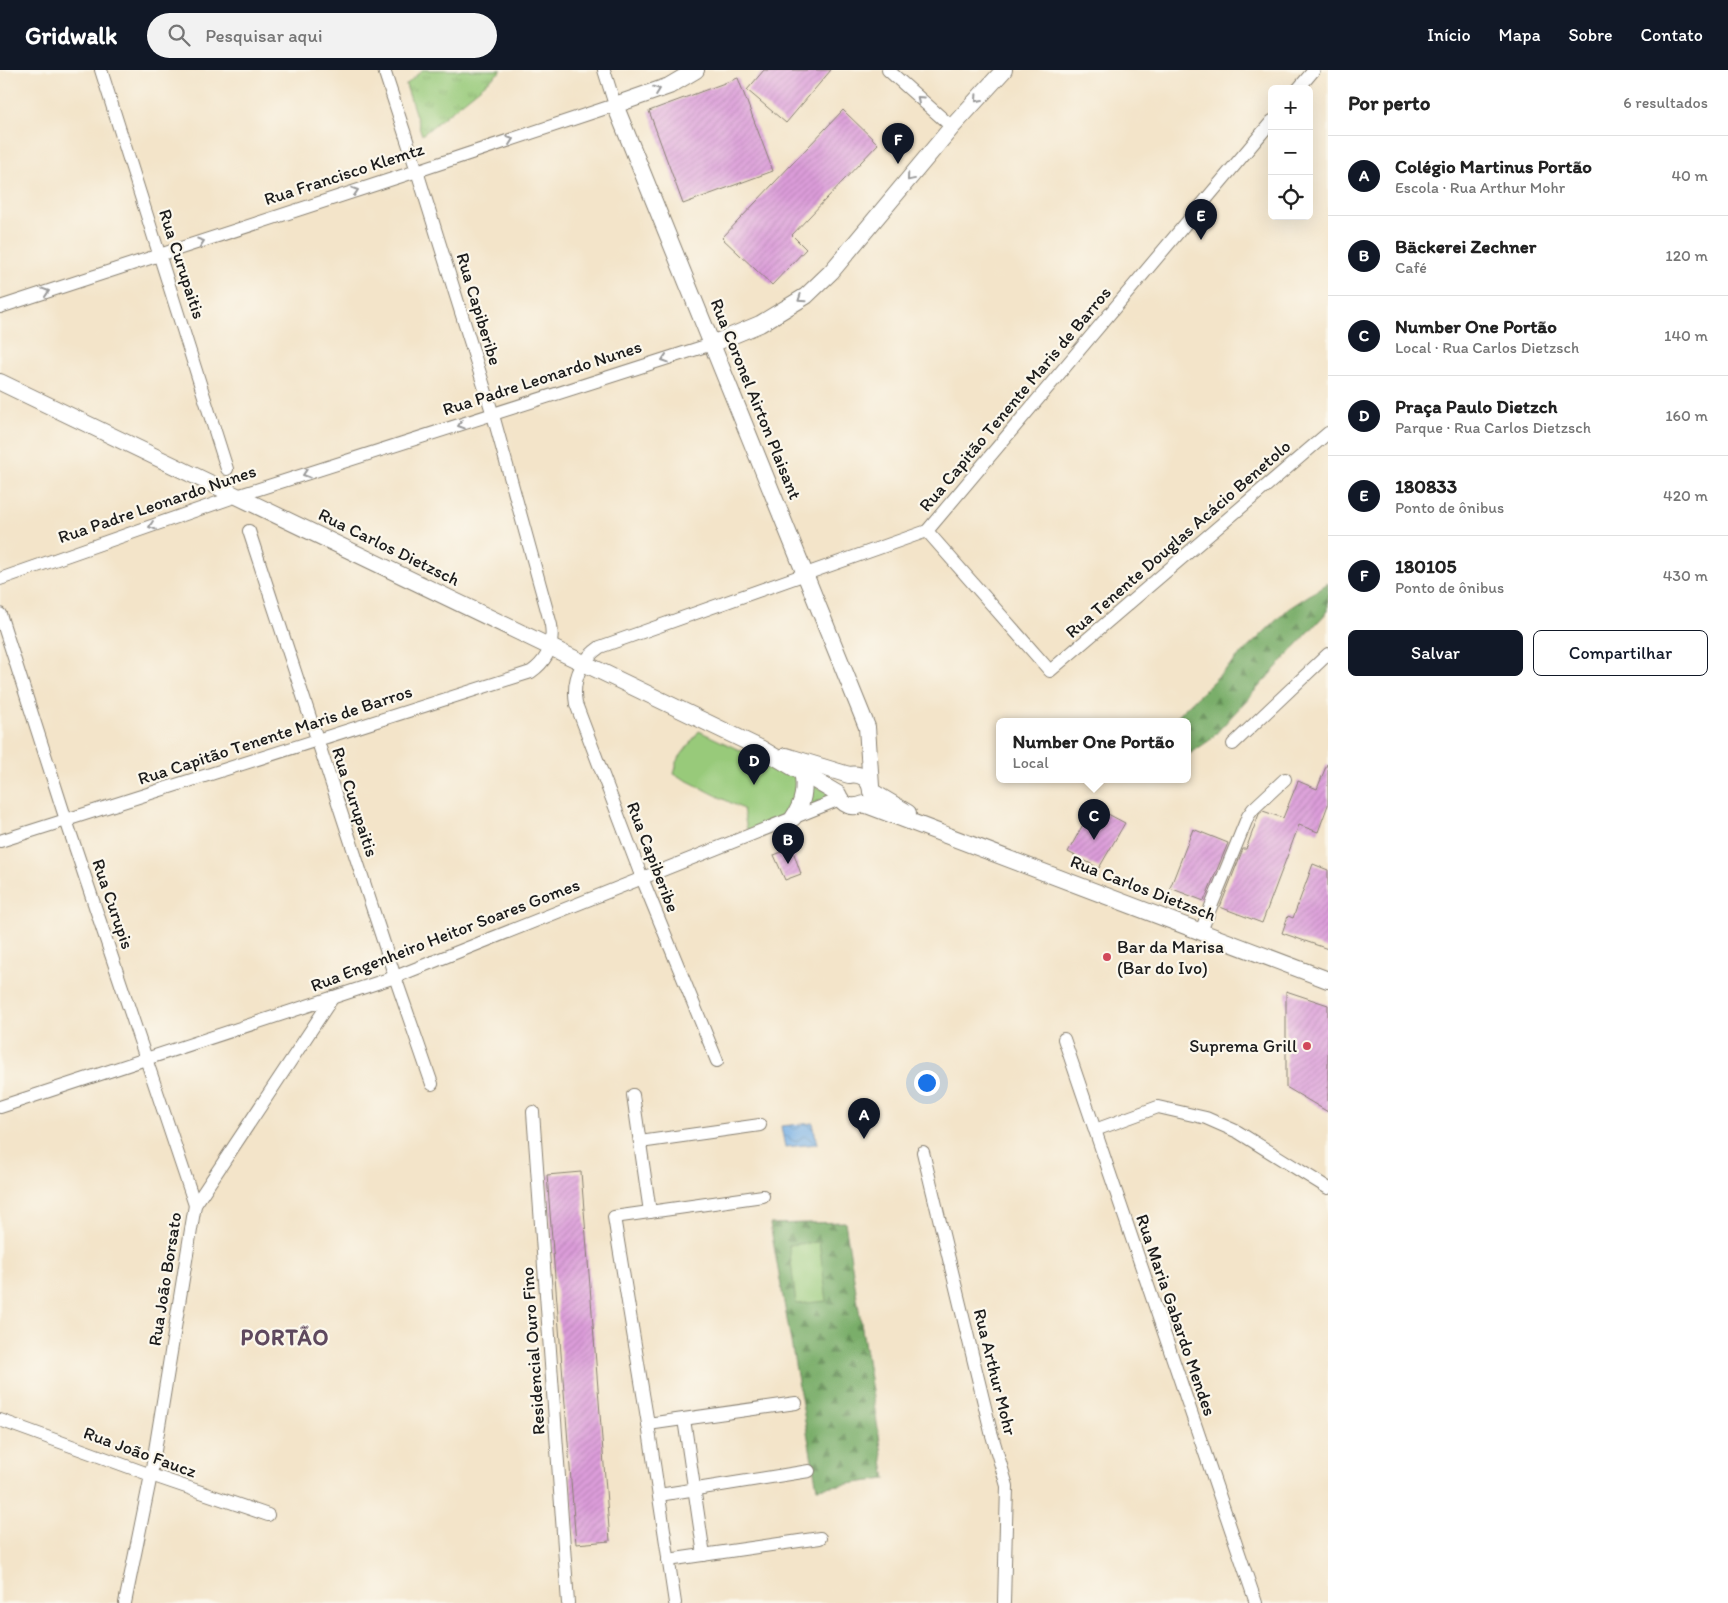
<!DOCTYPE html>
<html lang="pt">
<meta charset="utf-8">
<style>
body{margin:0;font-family:Itim,sans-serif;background:#f2f2f2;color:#222}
.controls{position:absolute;right:15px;top:15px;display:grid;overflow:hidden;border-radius:8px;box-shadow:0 5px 20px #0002}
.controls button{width:45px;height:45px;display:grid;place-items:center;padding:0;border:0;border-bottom:1px solid #e0e0e0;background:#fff;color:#222;font:25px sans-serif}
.you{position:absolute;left:926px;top:1012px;width:18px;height:18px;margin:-12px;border:4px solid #fff;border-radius:50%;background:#1a73e8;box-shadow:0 0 0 8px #1a73e833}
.badge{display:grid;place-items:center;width:32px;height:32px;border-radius:50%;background:#111827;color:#fff;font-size:16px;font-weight:700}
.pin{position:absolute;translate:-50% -41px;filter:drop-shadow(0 1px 2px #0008)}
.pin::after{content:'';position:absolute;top:26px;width:18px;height:15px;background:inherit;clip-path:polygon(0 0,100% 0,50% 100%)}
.popup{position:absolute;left:996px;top:648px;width:195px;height:65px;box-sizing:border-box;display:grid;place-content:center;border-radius:8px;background:#fff;filter:drop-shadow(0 1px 4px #0005);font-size:16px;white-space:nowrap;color:#767676}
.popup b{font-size:19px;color:#222}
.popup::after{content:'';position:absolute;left:50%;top:100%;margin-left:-10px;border:10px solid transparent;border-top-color:#fff}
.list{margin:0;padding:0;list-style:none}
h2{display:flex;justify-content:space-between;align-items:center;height:65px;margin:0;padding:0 20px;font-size:21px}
h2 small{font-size:16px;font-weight:400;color:#767676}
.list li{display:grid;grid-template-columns:32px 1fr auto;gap:15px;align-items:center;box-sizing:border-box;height:80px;padding:0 20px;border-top:1px solid #e0e0e0}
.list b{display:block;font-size:19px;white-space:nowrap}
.list p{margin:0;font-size:16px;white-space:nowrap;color:#767676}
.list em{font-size:16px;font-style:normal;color:#767676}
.actions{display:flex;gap:10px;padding:15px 20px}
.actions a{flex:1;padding:11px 0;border:1px solid #111827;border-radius:8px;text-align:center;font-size:18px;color:#111827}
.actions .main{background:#111827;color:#fff}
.icon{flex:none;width:28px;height:28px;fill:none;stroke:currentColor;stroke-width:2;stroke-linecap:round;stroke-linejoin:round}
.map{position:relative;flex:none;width:1328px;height:1533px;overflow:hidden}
header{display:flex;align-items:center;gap:30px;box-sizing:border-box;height:70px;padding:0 25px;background:#111827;color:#fff}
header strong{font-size:24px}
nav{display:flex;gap:28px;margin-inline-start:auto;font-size:18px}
.search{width:350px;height:45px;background:#f2f2f2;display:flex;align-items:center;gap:12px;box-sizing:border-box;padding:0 18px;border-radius:28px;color:#767676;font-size:19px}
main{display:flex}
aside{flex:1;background:#fff}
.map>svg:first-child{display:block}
</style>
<header>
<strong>Gridwalk</strong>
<div class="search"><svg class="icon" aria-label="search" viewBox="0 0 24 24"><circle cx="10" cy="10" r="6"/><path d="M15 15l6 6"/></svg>Pesquisar aqui</div>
<nav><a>Início</a><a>Mapa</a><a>Sobre</a><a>Contato</a></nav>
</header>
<main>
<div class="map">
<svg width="1328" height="1533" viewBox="0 0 1328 1533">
<defs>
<pattern id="grass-tufts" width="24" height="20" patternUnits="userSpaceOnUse" patternTransform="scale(1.25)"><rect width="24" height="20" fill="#98ca7a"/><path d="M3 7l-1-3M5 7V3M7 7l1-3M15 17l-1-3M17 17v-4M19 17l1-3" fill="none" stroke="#82ad69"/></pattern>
<pattern id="forest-firs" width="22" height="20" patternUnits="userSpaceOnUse" patternTransform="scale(1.25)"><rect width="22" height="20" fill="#7aae6a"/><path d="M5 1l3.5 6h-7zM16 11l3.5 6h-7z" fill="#638d56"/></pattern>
<pattern id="water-waves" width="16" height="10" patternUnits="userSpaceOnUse" patternTransform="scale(1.25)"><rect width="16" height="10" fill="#74aee4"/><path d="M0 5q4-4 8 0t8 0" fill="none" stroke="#5e8db8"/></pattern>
<pattern id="building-hatch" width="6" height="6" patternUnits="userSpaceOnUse" patternTransform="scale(1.25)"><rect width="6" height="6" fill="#db9cd9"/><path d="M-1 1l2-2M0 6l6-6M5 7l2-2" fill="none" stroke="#bb86ba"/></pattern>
</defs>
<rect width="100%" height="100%" fill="#fbf7ec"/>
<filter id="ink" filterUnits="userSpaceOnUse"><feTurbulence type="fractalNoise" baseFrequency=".02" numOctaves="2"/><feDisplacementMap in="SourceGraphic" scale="10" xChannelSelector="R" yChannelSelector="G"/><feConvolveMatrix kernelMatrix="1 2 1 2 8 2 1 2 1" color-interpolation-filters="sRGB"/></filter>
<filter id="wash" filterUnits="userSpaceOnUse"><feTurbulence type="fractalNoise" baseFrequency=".0096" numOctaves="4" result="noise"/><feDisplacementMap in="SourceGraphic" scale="20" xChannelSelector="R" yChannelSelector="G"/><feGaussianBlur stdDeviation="1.12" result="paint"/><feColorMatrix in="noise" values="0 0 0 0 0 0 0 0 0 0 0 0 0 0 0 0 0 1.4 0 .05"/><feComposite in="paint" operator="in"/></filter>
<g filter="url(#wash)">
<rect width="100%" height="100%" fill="#f3e4c9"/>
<polygon fill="url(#grass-tufts)" stroke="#5a734b" points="422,0 502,0 422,65 406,15"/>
<g fill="url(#forest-firs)" stroke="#4b6543">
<polygon points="1328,513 1328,541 1210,670 1188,685 1188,651 1172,651 1288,539"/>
<polygon points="845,1152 886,1409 817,1418 770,1154"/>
</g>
<g fill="#98ca7a" stroke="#5a734b">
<polygon points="699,661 835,725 747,760 743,739 674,704 676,697 676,692"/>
<polygon points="819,1172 827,1231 796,1234 789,1175"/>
</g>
<polygon fill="url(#water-waves)" stroke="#486580" points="813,1053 817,1074 785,1077 781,1056"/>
<g id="blocks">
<g fill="url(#building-hatch)">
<polygon points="764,0 831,0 786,53 747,20"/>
<polygon points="738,8 773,101 683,134 649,41"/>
<polygon points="843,40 878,74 792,165 806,179 772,215 722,168"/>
<polygon points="1327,694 1328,694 1328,735 1318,762 1299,755 1262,853 1220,837 1243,779 1246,779 1259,744 1263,741 1283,748 1298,711 1317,719"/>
<polygon points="1093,736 1125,753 1099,798 1068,782"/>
<polygon points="1193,759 1228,773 1204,831 1170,818"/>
<polygon points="792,778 801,804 785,810 774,785"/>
<polygon points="1313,794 1328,800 1328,879 1282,863 1288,846 1293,848"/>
<polygon points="1286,921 1328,935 1328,1042 1286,1017"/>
<polygon points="581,1102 610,1471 576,1474 547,1105"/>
</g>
</g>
</g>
<g filter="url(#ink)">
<use href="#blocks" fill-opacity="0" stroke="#888072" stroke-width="1"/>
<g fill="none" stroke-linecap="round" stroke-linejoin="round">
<g stroke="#888072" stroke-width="14">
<g id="minor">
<polyline points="101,0 227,399"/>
<polyline points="888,0 952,57"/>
<polyline points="1298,19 1314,0"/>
<polyline points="0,237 417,101 615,35 604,0"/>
<polyline points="249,461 395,907 432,1014"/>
<polyline points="927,461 1050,601 1328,363"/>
<polyline points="0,509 237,426 712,274"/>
<polyline points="0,544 66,750 195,1135"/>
<polyline points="1233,674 1328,584"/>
<path d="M 0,771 L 531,602 C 547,591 554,575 551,555 L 493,345 L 417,101 L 384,0"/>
<polyline points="1201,861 1248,746 1253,739 1285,709"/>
<polyline points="1064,969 1256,1533"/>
<path d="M 717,991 L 642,808 L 576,634 C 572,610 580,591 600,577 L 927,461 L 1272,51"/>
<polyline points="633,1025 650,1142"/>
<polyline points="0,1037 395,907 840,729"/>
<polyline points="533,1042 568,1533"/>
<polyline points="1095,1060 1158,1037 1206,1048 1238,1062 1328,1118"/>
<polyline points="640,1072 760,1055"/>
<polyline points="923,1082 991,1362 1007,1416 1004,1533"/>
<polyline points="684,1349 704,1485"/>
<polyline points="0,1350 151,1405 268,1445"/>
<polyline points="648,1354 796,1333"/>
<polyline points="659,1425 809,1401"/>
<polyline points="668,1490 820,1468"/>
<polyline points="125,1533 151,1405 195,1135 333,927"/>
<polyline points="675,1533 648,1354 614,1147 763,1126"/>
</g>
</g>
<g stroke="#888072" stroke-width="18">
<g id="tertiary">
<polyline points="696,0 669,16 615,35 867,657 871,716"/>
<polyline points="712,274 760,254 806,226 831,202 952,57 1004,0"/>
<path d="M 0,312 L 760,678 L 838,724 C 843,736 852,739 864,734 L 1328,910"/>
<path d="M 786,686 L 849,705 C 861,703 870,709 871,721"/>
<polyline points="871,721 908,743"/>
<path d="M 793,748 C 803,734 806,719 802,702"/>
</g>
</g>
<use href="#minor" stroke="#fff" stroke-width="12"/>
<use href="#tertiary" stroke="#fff" stroke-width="16"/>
</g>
<defs><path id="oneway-chevron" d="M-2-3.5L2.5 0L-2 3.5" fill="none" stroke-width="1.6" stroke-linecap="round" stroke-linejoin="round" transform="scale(1.25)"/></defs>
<g stroke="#999">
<use href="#oneway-chevron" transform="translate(657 20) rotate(-20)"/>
<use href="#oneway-chevron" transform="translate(920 29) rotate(-138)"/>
<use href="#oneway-chevron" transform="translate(978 29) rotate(132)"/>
<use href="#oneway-chevron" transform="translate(510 70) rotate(-19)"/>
<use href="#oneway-chevron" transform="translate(910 108) rotate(130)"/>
<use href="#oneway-chevron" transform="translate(355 121) rotate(-18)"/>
<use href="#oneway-chevron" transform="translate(201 172) rotate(-18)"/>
<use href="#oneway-chevron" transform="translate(46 222) rotate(-18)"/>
<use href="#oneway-chevron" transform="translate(801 229) rotate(146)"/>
<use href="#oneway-chevron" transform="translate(665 289) rotate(162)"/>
<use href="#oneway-chevron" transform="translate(461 355) rotate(162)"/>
<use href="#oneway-chevron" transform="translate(306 404) rotate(162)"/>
<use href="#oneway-chevron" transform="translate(152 456) rotate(161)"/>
</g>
</g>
<g fill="#d1495b" stroke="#fbf7ec" stroke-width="2">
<circle cx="1107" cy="887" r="5"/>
<circle cx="1307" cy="976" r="5"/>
</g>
<g text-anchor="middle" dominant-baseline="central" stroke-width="4.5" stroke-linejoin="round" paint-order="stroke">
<g font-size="18" fill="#1c1c1c" stroke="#fbf7ec">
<text transform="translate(344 104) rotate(-18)">Rua Francisco Klemtz</text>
<text transform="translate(182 194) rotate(72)">Rua Curupaitis</text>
<text transform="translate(479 239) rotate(73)">Rua Capiberibe</text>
<text transform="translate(542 308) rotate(-18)">Rua Padre Leonardo Nunes</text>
<text transform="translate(756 329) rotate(68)">Rua Coronel Airton Plaisant</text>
<text transform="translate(1015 329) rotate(-50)">Rua Capitão Tenente Maris de Barros</text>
<text transform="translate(157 434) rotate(-19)">Rua Padre Leonardo Nunes</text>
<text transform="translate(1178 469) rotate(-41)">Rua Tenente Douglas Acácio Benetolo</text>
<text transform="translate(389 477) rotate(26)">Rua Carlos Dietzsch</text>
<text transform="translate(275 665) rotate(-18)">Rua Capitão Tenente Maris de Barros</text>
<text transform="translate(355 732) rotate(72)">Rua Curupaitis</text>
<text transform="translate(653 787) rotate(69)">Rua Capiberibe</text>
<text transform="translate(1143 818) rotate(21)">Rua Carlos Dietzsch</text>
<text transform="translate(113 834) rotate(71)">Rua Curupis</text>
<text transform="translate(445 865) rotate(-21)">Rua Engenheiro Heitor Soares Gomes</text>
<text transform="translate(165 1209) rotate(-81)">Rua João Borsato</text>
<text transform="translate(1176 1245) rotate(71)">Rua Maria Gabardo Mendes</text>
<text transform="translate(533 1281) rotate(-94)">Residencial Ouro Fino</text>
<text transform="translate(995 1302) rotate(76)">Rua Arthur Mohr</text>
<text transform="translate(140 1382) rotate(20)">Rua João Faucz</text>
</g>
<g font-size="18" fill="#1c1c1c" stroke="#fbf7ec" text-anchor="start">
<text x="1117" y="877">Bar da Marisa<tspan x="1117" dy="21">(Bar do Ivo)</tspan></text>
<text x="1297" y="976" text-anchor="end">Suprema Grill</text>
</g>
<g font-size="22" font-weight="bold" letter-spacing="1" fill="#5f495e" stroke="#fbf7ec">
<text x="285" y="1267">PORTÃO</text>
</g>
</g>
</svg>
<div class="controls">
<button>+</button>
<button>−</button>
<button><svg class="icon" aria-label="locate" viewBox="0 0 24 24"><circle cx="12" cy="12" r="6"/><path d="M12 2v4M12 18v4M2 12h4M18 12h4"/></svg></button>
</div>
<div class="you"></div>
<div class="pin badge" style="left:864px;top:1069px">A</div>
<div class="pin badge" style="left:788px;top:794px">B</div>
<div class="pin badge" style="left:1094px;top:770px">C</div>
<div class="popup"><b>Number One Portão</b>Local</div>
<div class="pin badge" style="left:754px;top:715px">D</div>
<div class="pin badge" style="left:1201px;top:170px">E</div>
<div class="pin badge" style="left:898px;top:94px">F</div>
</div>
<aside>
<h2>Por perto<small>6 resultados</small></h2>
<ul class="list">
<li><span class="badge">A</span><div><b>Colégio Martinus Portão</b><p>Escola · Rua Arthur Mohr</p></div><em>40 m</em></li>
<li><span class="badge">B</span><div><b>Bäckerei Zechner</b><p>Café</p></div><em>120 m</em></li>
<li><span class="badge">C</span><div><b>Number One Portão</b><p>Local · Rua Carlos Dietzsch</p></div><em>140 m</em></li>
<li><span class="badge">D</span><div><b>Praça Paulo Dietzch</b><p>Parque · Rua Carlos Dietzsch</p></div><em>160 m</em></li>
<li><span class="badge">E</span><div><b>180833</b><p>Ponto de ônibus</p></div><em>420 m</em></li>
<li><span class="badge">F</span><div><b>180105</b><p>Ponto de ônibus</p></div><em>430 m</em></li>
</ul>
<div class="actions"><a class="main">Salvar</a><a>Compartilhar</a></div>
</aside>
</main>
